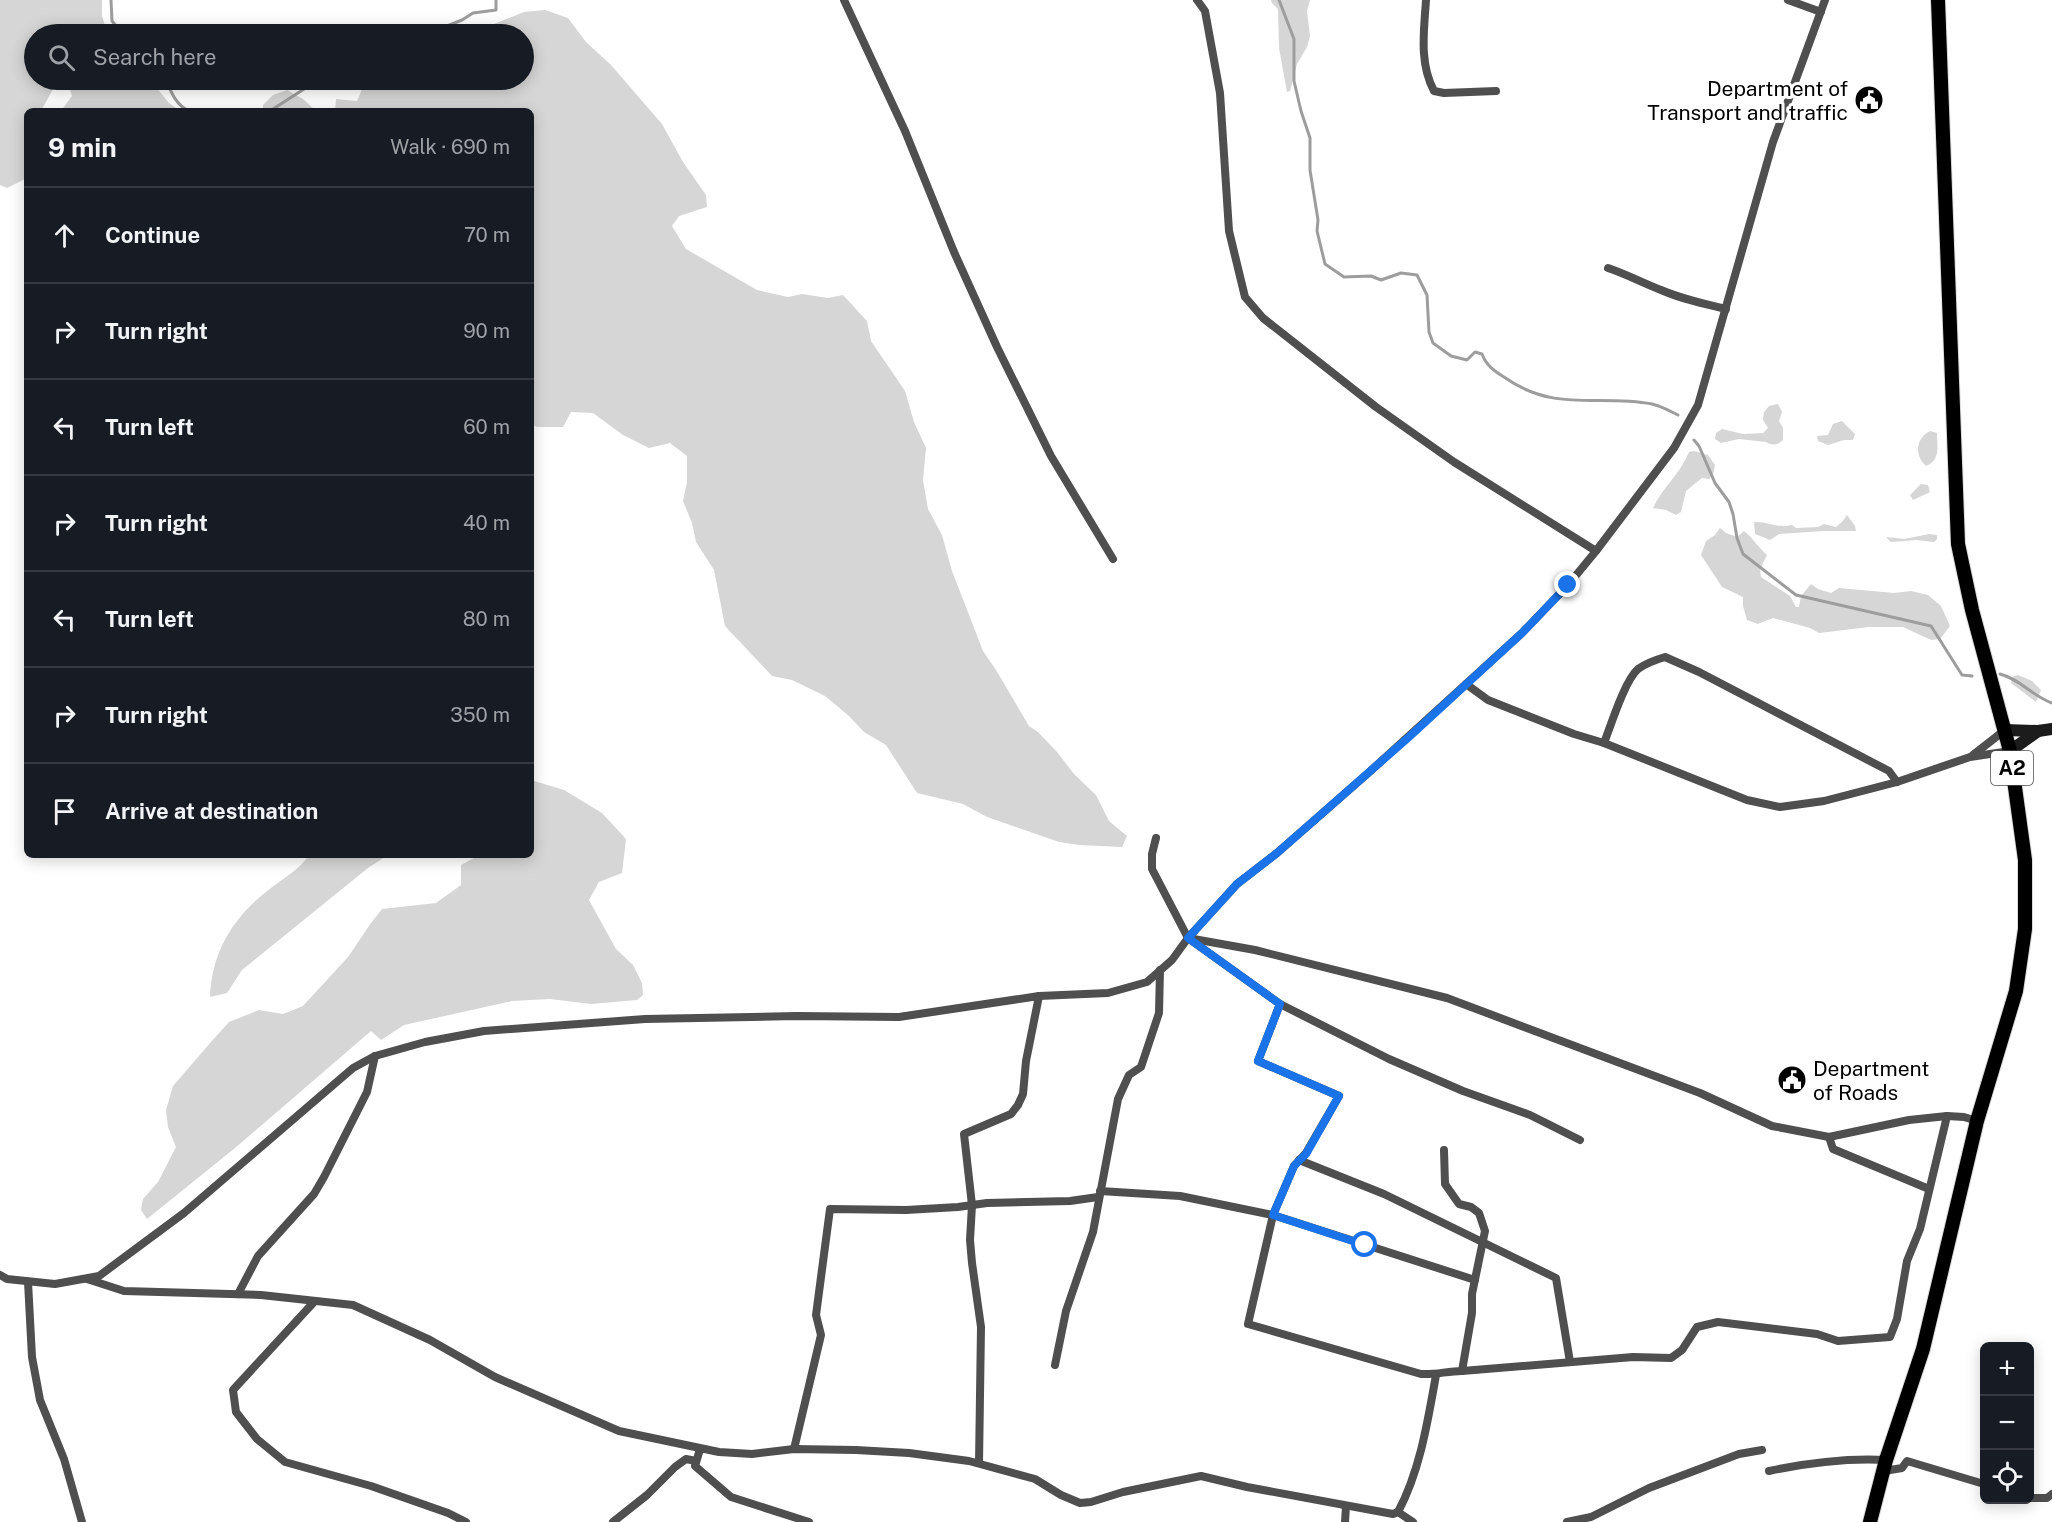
<!DOCTYPE html>
<meta charset="utf-8">
<style>
body{margin:0;font-family:"Public Sans",sans-serif;background:#242831;color:#f1f3f6}
.controls{position:absolute;right:18px;bottom:18px;display:grid;overflow:hidden;border-radius:9px;box-shadow:0 3px 15px #0003}
.controls button{width:54px;height:54px;display:grid;place-items:center;padding:0;border:0;border-bottom:2px solid #363941;background:#171b24;color:#f1f3f6;font:30px sans-serif}
.stop{position:absolute;width:18px;height:18px;margin:-14px;border:4px solid #1a73e8;border-radius:50%;background:#fff}
.stop.end{background:#1a73e8;border-color:#fff;box-shadow:0 2px 6px #0008}
.list{margin:0;padding:0;list-style:none}
h2{display:flex;justify-content:space-between;align-items:center;height:78px;margin:0;padding:0 24px;font-size:26px}
h2 small{font-size:20px;font-weight:400;color:#9ea1a6}
.list li{display:grid;grid-template-columns:39px 1fr auto;gap:18px;align-items:center;box-sizing:border-box;height:96px;padding:0 24px;border-top:2px solid #363941}
.list b{display:block;font-size:22px;white-space:nowrap}
.list em{font-size:20px;font-style:normal;color:#9ea1a6}
.icon{flex:none;width:33px;height:33px;fill:none;stroke:currentColor;stroke-width:2;stroke-linecap:round;stroke-linejoin:round}
.map{position:relative;flex:none;width:2052px;height:1522px;overflow:hidden}
.search{position:absolute;background:#171b24;box-shadow:0 3px 15px #0003;left:24px;top:24px;width:510px;height:66px;display:flex;align-items:center;gap:15px;box-sizing:border-box;padding:0 21px;border-radius:33px;color:#9ea1a6;font-size:22px}
.panel{position:absolute;background:#171b24;box-shadow:0 3px 15px #0003;left:24px;top:108px;width:510px;height:750px;border-radius:9px}
.map>svg:first-child{display:block}
</style>
<div class="map">
<svg width="2052" height="1522" viewBox="0 0 2052 1522">
<rect width="100%" height="100%" fill="#fff"/>
<g fill="#d6d6d6">
<polygon points="0,0 102,0 102,16 108,34 34,34 34,80 58,80 41,111 27,111 27,178 7,188 0,185"/>
<polygon points="1271,0 1310,0 1307,11 1310,36 1307,47 1297,64 1290,91 1287,92 1279,48 1278,9 1272,3"/>
<polygon points="545,10 568,18 586,42 611,65 662,124 683,162 706,195 707,207 679,216 672,226 686,249 757,290 788,297 802,294 828,298 843,295 867,321 871,341 905,391 914,422 926,448 923,480 928,509 942,535 952,571 983,651 996,670 1029,726 1038,732 1057,752 1074,774 1096,795 1109,821 1127,836 1122,847 1079,845 1059,842 987,817 963,804 917,793 886,745 864,732 849,716 825,696 792,680 772,676 725,626 714,570 696,542 692,523 683,501 687,482 687,456 670,443 649,448 623,435 593,413 571,412 563,427 537,427 531,424 531,111 335,111 336,99 357,101 366,80 524,80 524,34 459,34 479,30 524,12"/>
<polygon points="67,80 144,80 155,86 169,103 180,111 61,111 72,96"/>
<polygon points="287,90 303,99 316,111 263,111 263,105 273,95"/>
<path d="M 1778,404 L 1782,412 L 1779,421 L 1783,428 L 1783,440 C 1778,445 1772,446 1766,442 L 1739,439 L 1721,443 L 1715,439 L 1716,433 L 1722,429 L 1743,434 L 1763,433 L 1768,428 L 1763,420 L 1764,412 L 1769,406 Z"/>
<polygon points="1842,421 1855,434 1853,440 1844,440 1828,445 1818,441 1817,436 1828,435 1833,424"/>
<path d="M 1930,431 L 1937,433 C 1937,446 1941,460 1926,466 C 1914,455 1916,438 1930,431 Z"/>
<path d="M 1694,451 L 1708,455 L 1715,465 L 1713,475 L 1709,479 L 1702,478 L 1686,491 L 1681,512 L 1676,515 L 1666,510 L 1653,508 C 1662,488 1681,473 1689,452 Z"/>
<polygon points="1921,484 1928,485 1930,492 1913,500 1910,495"/>
<path d="M 1847,515 L 1855,526 L 1856,531 L 1824,531 L 1779,534 L 1770,540 L 1755,534 L 1754,522 C 1768,521 1778,529 1792,525 L 1796,528 L 1818,527 L 1824,524 L 1836,527 L 1842,522 Z"/>
<path d="M 1720,528 L 1726,533 L 1737,537 L 1744,531 C 1753,538 1758,547 1767,555 L 1760,569 L 1761,577 L 1790,596 L 1796,607 L 1799,607 L 1801,596 L 1811,584 L 1818,589 L 1831,593 L 1839,588 L 1894,593 L 1911,591 L 1928,595 L 1941,606 L 1950,626 L 1940,639 L 1931,640 L 1903,627 L 1869,627 L 1819,633 L 1810,628 L 1773,618 L 1758,624 L 1747,620 L 1743,606 L 1743,597 L 1722,587 L 1701,555 L 1706,541 L 1715,535 Z"/>
<polygon points="1929,534 1937,535 1937,539 1934,542 1916,540 1891,542 1886,537 1904,539"/>
<polygon points="2018,675 2032,681 2041,690 2036,702 2011,683 2012,677"/>
<polygon points="531,780 564,790 602,813 626,839 622,873 599,882 589,900 616,949 633,965 642,983 643,995 637,1000 591,1004 550,999 512,1001 404,1025 381,1040 371,1031 235,1148 147,1219 141,1210 143,1199 158,1182 176,1147 168,1127 166,1110 173,1086 211,1042 229,1022 259,1010 283,1014 303,1006 348,957 371,923 382,909 436,903 461,885 461,865 479,855 531,855"/>
<path d="M 309,855 L 388,855 L 368,868 L 242,970 L 227,993 L 210,997 C 212,950 234,916 271,888 C 284,878 300,869 309,855 Z"/>
</g>
<g fill="none" stroke-linecap="round" stroke-linejoin="round">
<g stroke="#9d9d9d" stroke-width="3">
<polyline points="111,0 112,21 123,34"/>
<path d="M 1279,0 L 1294,39 L 1294,81 L 1301,111 L 1310,138 L 1310,170 L 1318,220 L 1317,231 L 1325,264 L 1344,277 L 1371,276 L 1381,280 L 1401,273 L 1417,275 L 1427,295 L 1429,332 L 1433,343 L 1451,356 L 1467,360 L 1475,352 L 1482,354 C 1486,365 1494,371 1504,377 C 1554,413 1598,394 1652,404 C 1661,406 1670,411 1678,415"/>
<polyline points="427,34 462,20 473,13 496,10 496,0"/>
<path d="M 166,80 C 171,92 176,105 189,111"/>
<polyline points="270,111 318,80"/>
<polyline points="1694,440 1699,446 1715,483 1729,502 1733,514 1737,538 1743,554 1796,595 1931,626 1962,675 1972,676"/>
<path d="M 2000,674 C 2020,679 2032,696 2052,703"/>
</g>
<g stroke="#dbdbdb" stroke-width="16">
<polyline id="primary" points="1870,1522 1886,1460 1923,1349 1977,1121 2016,991 2025,929 2025,860 2010,751 1972,610 1958,544 1938,0"/>
</g>
<g stroke="#4f4f4f" stroke-width="8">
<polyline points="844,0 905,131 954,252 997,347 1051,456 1113,559"/>
<polyline points="1197,0 1205,11 1220,93 1229,231 1245,297 1263,318 1376,407 1454,462 1596,551"/>
<path d="M 1426,0 C 1424,31 1419,63 1434,91 L 1444,93 L 1496,91"/>
<polyline points="1788,0 1821,12"/>
<path d="M 1608,268 C 1626,274 1643,283 1661,290 C 1682,299 1704,304 1726,309"/>
<polyline points="1466,684 1488,700 1574,734 1604,743 1747,800 1780,807 1824,801 1897,782 1970,757 2010,751"/>
<path d="M 1604,743 C 1611,725 1625,680 1638,669 C 1646,663 1655,660 1665,657 L 1699,672 L 1889,771 L 1897,782"/>
<polyline points="1973,755 2005,730"/>
<polyline points="1156,838 1152,854 1152,869 1188,938 1280,1004 1389,1059 1463,1091 1530,1115 1580,1140"/>
<polyline points="1188,938 1237,884 1277,853 1366,775 1522,633 1568,585 1596,551 1674,448 1698,405 1773,142 1825,0"/>
<path d="M 1280,1004 L 1258,1061 L 1339,1096 L 1306,1153 L 1294,1166 L 1273,1215 L 1248,1324 L 1421,1374 C 1436,1375 1447,1371 1462,1371 L 1633,1357 L 1671,1358 L 1682,1350 L 1697,1327 L 1718,1322 L 1817,1334 L 1838,1341 L 1890,1337 L 1897,1319 L 1907,1261 L 1920,1229 L 1947,1116"/>
<polyline points="1829,1137 1833,1149 1929,1189"/>
<polyline points="1444,1150 1445,1184 1459,1204 1471,1207 1479,1213 1485,1231 1472,1294 1472,1313 1462,1371"/>
<polyline points="1299,1160 1384,1194 1556,1278 1570,1362"/>
<polyline points="1100,1191 1180,1196 1273,1215 1475,1280"/>
<polyline points="0,1275 7,1279 55,1284 99,1276 184,1213 353,1068 375,1056 425,1042 484,1031 645,1019 796,1016 899,1017 1039,996 1108,993 1147,982 1172,960 1188,938 1255,950 1447,998 1700,1093 1772,1126 1829,1137 1909,1120 1947,1116 1964,1117 1977,1121"/>
<polyline points="87,1279 124,1291 261,1295 353,1305 430,1340 495,1377 619,1431 719,1452 752,1454 794,1449 856,1450 909,1453 969,1461 1035,1479 1061,1495 1080,1503 1091,1502 1123,1492 1201,1476 1247,1487 1393,1514 1398,1512 1413,1522"/>
<polyline points="28,1282 32,1357 40,1400 64,1459 82,1522"/>
<polyline points="238,1294 258,1256 314,1194 324,1177 367,1092 375,1056"/>
<polyline points="314,1302 233,1390 236,1412 257,1439 285,1462 371,1486 448,1513 466,1522"/>
<polyline points="1055,1365 1066,1311 1093,1232 1118,1099 1129,1075 1141,1067 1159,1013 1160,970"/>
<polyline points="700,1449 695,1466 731,1497 809,1522"/>
<polyline points="794,1449 821,1335 816,1315 830,1209 906,1210 958,1207 987,1203 1070,1201 1098,1197"/>
<polyline points="979,1463 981,1327 972,1263 970,1240 972,1205 964,1134 1011,1114 1018,1105 1023,1094 1026,1061 1039,996"/>
<path d="M 1769,1471 C 1807,1463 1848,1458 1886,1460"/>
<polyline points="1884,1471 1902,1468 1907,1461 1984,1484"/>
<polyline points="2030,1498 2047,1498 2052,1494"/>
<path d="M 1398,1512 C 1420,1471 1428,1420 1436,1375"/>
<polyline points="613,1522 647,1495 675,1467 686,1459 696,1461"/>
<polyline points="1345,1522 1346,1506"/>
<polyline points="1567,1522 1591,1517 1649,1488 1739,1454 1762,1450"/>
</g>
<g stroke="#1c1c1c" stroke-width="12">
<polyline points="2005,730 2038,731 2052,729"/>
<polyline points="2010,751 2038,731"/>
</g>
<use href="#primary" stroke="#000" stroke-width="14"/>
</g>
<g fill="none" stroke-linecap="round" stroke-linejoin="round">
<polyline stroke="#1a73e8" stroke-width="8" points="1365,1245 1273,1215 1294,1166 1306,1154 1339,1096 1258,1061 1280,1004 1188,938 1237,884 1277,853 1409,737 1522,633 1568,585"/>
</g>
<defs>
<g id="civic-disc" transform="scale(1.5)"><circle r="9.5" fill="#000" stroke="#fff"/><path d="M-.6-6.5H3V-4.5H.6V-3L4-1V1h2V6H-6V1h2V-1L-.6-3ZM-1.2 2.5V6h2.4V2.5Z" fill="#fff"/></g>
</defs>
<g fill-rule="evenodd">
<use href="#civic-disc" x="1869" y="100"/>
<use href="#civic-disc" x="1792" y="1080"/>
</g>
<g text-anchor="middle" dominant-baseline="central" stroke-width="6" stroke-linejoin="round" paint-order="stroke">
<rect fill="#fff" stroke="#4c4c4c" stroke-width="1.5" x="1991" y="751" width="42" height="34" rx="4.5"/>
<g font-size="20" font-weight="bold" fill="#000">
<text x="2012" y="768">A2</text>
</g>
<g font-size="21" fill="#000" stroke="#fff" text-anchor="end">
<text x="1848" y="88">Department of<tspan x="1848" dy="24">Transport and traffic</tspan></text>
<text x="1813" y="1068" text-anchor="start">Department<tspan x="1813" dy="24">of Roads</tspan></text>
</g>
</g>
</svg>
<div class="controls">
<button>+</button>
<button>−</button>
<button><svg class="icon" aria-label="locate" viewBox="0 0 24 24"><circle cx="12" cy="12" r="6"/><path d="M12 2v4M12 18v4M2 12h4M18 12h4"/></svg></button>
</div>
<div class="stop" style="left:1365px;top:1245px"></div>
<div class="stop end" style="left:1568px;top:585px"></div>
<div class="search"><svg class="icon" aria-label="search" viewBox="0 0 24 24"><circle cx="10" cy="10" r="6"/><path d="M15 15l6 6"/></svg>Search here</div>
<section class="panel">
<h2>9 min<small>Walk · 690 m</small></h2>
<ul class="list">
<li><svg class="icon" aria-label="ahead" viewBox="0 0 24 24"><path d="M12 20V5M6 11l6-6 6 6"/></svg><div><b>Continue</b></div><em>70 m</em></li>
<li><svg class="icon" aria-label="right" viewBox="0 0 24 24"><path d="M7 20v-9h11M14 6l5 5-5 5"/></svg><div><b>Turn right</b></div><em>90 m</em></li>
<li><svg class="icon" aria-label="left" viewBox="0 0 24 24"><path d="M17 20v-9H6M10 6l-5 5 5 5"/></svg><div><b>Turn left</b></div><em>60 m</em></li>
<li><svg class="icon" aria-label="right" viewBox="0 0 24 24"><path d="M7 20v-9h11M14 6l5 5-5 5"/></svg><div><b>Turn right</b></div><em>40 m</em></li>
<li><svg class="icon" aria-label="left" viewBox="0 0 24 24"><path d="M17 20v-9H6M10 6l-5 5 5 5"/></svg><div><b>Turn left</b></div><em>80 m</em></li>
<li><svg class="icon" aria-label="right" viewBox="0 0 24 24"><path d="M7 20v-9h11M14 6l5 5-5 5"/></svg><div><b>Turn right</b></div><em>350 m</em></li>
<li><svg class="icon" aria-label="arrive" viewBox="0 0 24 24"><path d="M6 21V4h12l-3 4 3 4H6"/></svg><div><b>Arrive at destination</b></div></li>
</ul>
</section>
</div>
